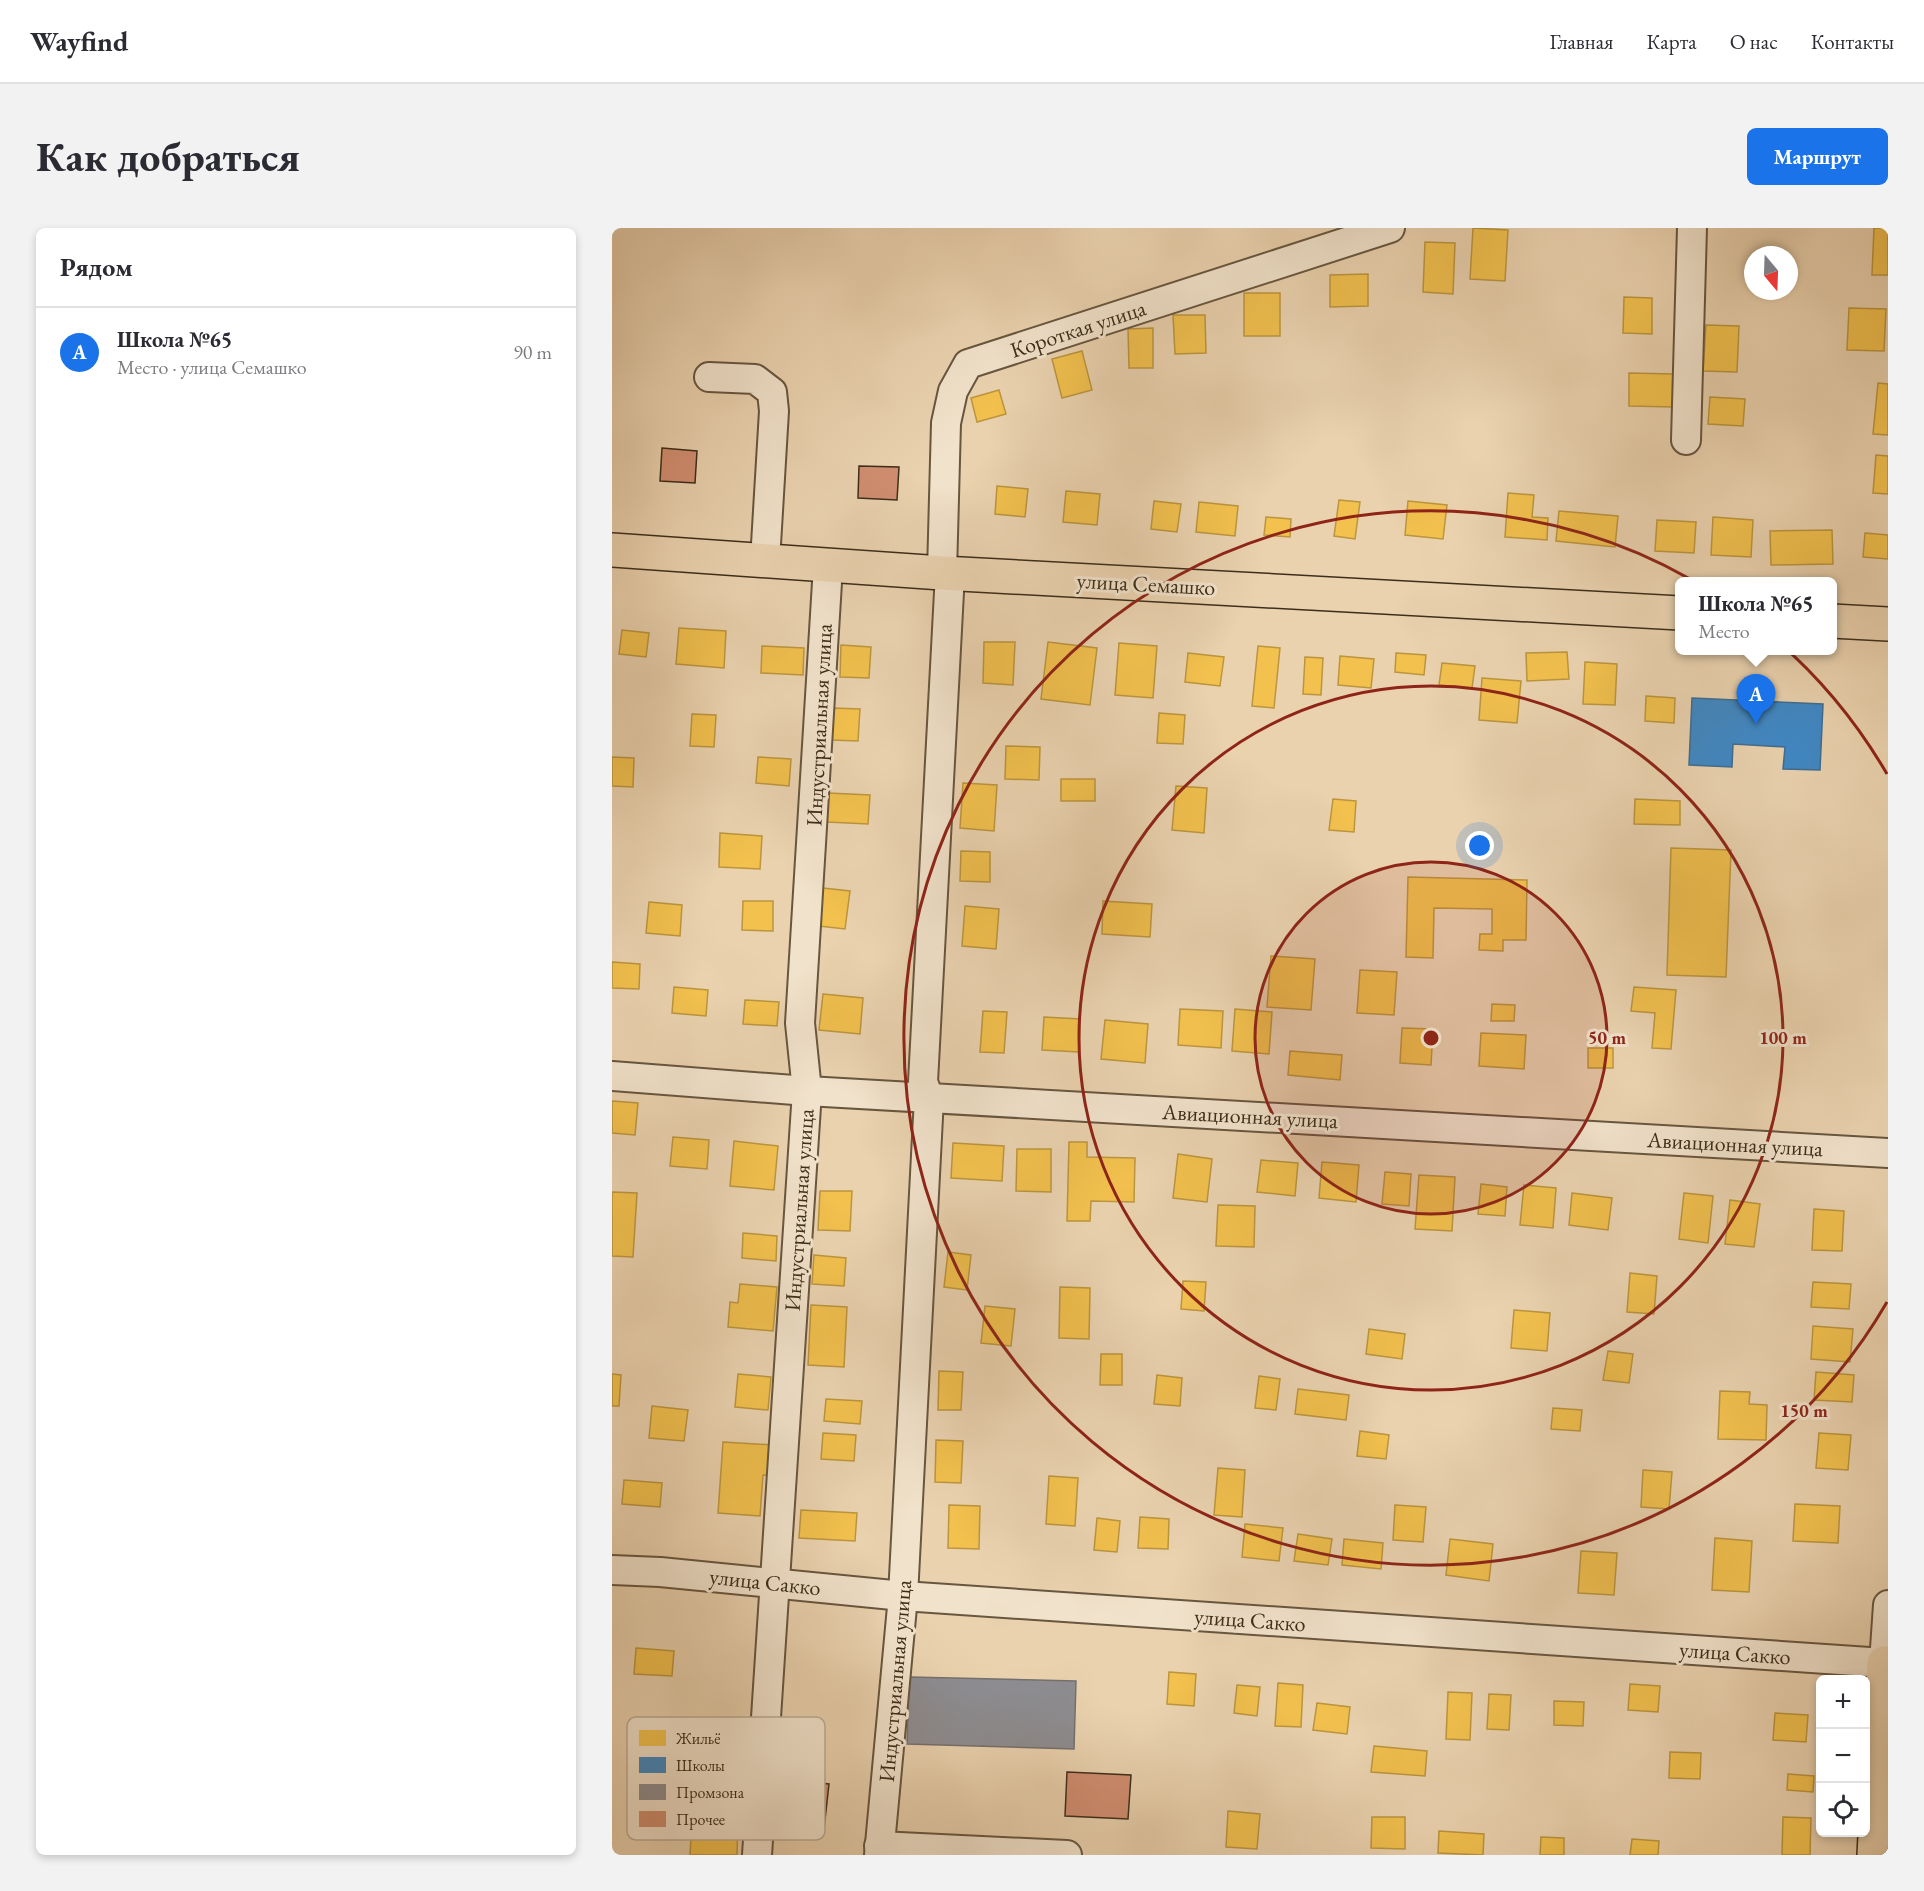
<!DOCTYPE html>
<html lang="ru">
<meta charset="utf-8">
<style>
body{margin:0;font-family:"EB Garamond",serif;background:#f2f2f3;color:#2b2b33}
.controls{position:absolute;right:18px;bottom:18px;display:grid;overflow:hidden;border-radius:9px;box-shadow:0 3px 9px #0003}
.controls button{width:54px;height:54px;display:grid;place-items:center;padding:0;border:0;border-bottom:2px solid #e1e1e2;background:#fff;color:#2b2b33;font:30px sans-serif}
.compass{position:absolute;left:1132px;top:18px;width:54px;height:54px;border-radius:50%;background:#fff;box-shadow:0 3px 9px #0003;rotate:161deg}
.you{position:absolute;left:868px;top:618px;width:21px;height:21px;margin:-15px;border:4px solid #fff;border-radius:50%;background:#1a73e8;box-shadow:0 0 0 9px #1a73e833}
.badge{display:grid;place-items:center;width:39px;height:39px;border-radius:50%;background:#1a73e8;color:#fff;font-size:20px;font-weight:700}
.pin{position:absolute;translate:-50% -50px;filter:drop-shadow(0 2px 3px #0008)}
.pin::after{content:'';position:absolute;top:32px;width:21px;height:18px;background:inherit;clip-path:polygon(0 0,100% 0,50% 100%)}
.popup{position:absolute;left:1063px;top:349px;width:162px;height:78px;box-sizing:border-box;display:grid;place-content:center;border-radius:9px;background:#fff;filter:drop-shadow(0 2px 4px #0005);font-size:20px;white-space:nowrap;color:#7c7c81}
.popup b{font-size:22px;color:#2b2b33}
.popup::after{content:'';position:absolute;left:50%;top:100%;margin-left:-12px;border:12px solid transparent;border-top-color:#fff}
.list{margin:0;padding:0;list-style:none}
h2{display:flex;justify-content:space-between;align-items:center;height:78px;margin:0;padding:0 24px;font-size:26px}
h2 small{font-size:20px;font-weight:400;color:#7c7c81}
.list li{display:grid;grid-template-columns:39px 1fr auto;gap:18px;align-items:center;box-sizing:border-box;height:90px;padding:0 24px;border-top:2px solid #e1e1e2}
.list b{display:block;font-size:22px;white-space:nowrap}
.list p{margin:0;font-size:20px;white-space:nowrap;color:#7c7c81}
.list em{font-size:20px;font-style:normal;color:#7c7c81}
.icon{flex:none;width:33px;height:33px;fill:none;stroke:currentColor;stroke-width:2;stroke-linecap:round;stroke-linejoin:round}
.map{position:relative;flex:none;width:1276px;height:1627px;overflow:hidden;border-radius:9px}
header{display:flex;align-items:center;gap:36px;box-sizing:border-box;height:84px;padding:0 30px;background:#fff;border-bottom:2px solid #e1e1e2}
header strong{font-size:28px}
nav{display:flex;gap:33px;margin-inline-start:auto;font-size:21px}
.intro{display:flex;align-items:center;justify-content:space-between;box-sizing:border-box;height:144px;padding:0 36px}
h1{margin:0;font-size:42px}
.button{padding:15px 27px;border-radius:9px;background:#1a73e8;color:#fff;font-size:21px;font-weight:700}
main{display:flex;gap:36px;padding:0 36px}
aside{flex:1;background:#fff;border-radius:9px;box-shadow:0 3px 9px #0003}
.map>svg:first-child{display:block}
</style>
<header>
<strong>Wayfind</strong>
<nav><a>Главная</a><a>Карта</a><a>О нас</a><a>Контакты</a></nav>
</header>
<div class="intro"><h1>Как добраться</h1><a class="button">Маршрут</a></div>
<main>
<aside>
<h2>Рядом<small></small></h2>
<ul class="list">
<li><span class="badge">A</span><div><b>Школа №65</b><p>Место · улица Семашко</p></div><em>90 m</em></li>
</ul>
</aside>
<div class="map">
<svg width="1276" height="1627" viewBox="0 0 1276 1627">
<rect width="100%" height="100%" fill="#ead2af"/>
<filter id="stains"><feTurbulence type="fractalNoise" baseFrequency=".00333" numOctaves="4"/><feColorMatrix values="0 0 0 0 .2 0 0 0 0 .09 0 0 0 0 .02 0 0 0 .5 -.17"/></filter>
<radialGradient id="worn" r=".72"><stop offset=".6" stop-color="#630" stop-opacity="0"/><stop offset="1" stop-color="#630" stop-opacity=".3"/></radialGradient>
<g fill="#f2c14e" stroke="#bc953e" stroke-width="1.5">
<polygon points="861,0 896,2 893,53 858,51"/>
<polygon points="1262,0 1276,0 1276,47 1260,47"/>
<polygon points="813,14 843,15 841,66 811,64"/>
<polygon points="756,46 756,78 718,79 718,47"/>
<rect x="632" y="65" width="36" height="43"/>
<polygon points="1012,69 1040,70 1040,106 1011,105"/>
<polygon points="1237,80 1274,81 1272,123 1235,122"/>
<polygon points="561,87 593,87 594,125 563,126"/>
<polygon points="1094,97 1127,98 1125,144 1091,143"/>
<polygon points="541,100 541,140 517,140 516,101"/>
<polygon points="470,123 480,162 450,170 440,131"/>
<polygon points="1017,145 1062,146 1061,179 1017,178"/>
<polygon points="1266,155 1276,156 1276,207 1261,206"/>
<polygon points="387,162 394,186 365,194 359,170"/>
<polygon points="1098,169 1133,171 1131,198 1096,196"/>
<polygon points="1264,227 1276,228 1276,266 1261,265"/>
<polygon points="385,258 416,261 413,289 383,286"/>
<polygon points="454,263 488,266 485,297 451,294"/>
<polygon points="896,265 922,267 920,289 936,290 935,312 893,309"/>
<polygon points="727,272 748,274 743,311 722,308"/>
<polygon points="542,273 569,276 565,304 539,301"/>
<polygon points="796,273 835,277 831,311 793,307"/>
<polygon points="587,274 626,278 623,308 584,304"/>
<polygon points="947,283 1006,288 1003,319 944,313"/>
<polygon points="654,289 679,291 678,309 652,307"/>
<polygon points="1101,289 1141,292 1139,329 1099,327"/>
<polygon points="1045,292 1084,294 1082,325 1043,323"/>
<polygon points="1220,302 1221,336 1159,337 1158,303"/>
<polygon points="1253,305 1276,307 1276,331 1251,329"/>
<polygon points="67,400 114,403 112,440 64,436"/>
<polygon points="10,402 37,405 34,429 7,426"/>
<polygon points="372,414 403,414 401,457 371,455"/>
<polygon points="436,414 485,420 478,477 429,471"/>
<polygon points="507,415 545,418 541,470 503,467"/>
<polygon points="229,417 259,419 257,450 228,449"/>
<polygon points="150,418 192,420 191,447 149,445"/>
<polygon points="646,418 668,420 662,480 640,478"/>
<polygon points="955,424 957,451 915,453 914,425"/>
<polygon points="576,425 612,429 608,458 573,454"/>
<polygon points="784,425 814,427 812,447 783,444"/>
<polygon points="728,428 762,431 759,460 726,457"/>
<polygon points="693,429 711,430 709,467 691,466"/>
<polygon points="973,434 1005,436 1003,477 971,476"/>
<polygon points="830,435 863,438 860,460 827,457"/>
<polygon points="870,450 909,453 905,495 867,492"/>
<polygon points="1034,468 1063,470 1062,495 1033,493"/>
<polygon points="221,480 248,481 246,513 219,512"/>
<polygon points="547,485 573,487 571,516 545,515"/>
<polygon points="80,486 104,487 102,519 78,518"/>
<polygon points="394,518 428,519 427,552 393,551"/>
<polygon points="0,529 22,530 21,559 0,558"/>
<polygon points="146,529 179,531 177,558 144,555"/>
<rect x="449" y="551" width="34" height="22"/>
<polygon points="351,555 385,557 382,603 348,600"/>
<polygon points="564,558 595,560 592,605 560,602"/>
<polygon points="216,565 258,567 256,596 215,594"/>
<polygon points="721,571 744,573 742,604 717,602"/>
<polygon points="1023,571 1068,573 1068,597 1022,596"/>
<polygon points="108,605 150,608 148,641 107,639"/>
<polygon points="1059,620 1119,622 1114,749 1055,747"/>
<polygon points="349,623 378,624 378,654 348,653"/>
<polygon points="796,649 915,652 914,712 891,712 891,723 867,722 868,706 880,706 880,681 822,680 821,730 794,729"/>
<polygon points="211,660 238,663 233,701 207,698"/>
<polygon points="131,673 161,673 161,703 130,702"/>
<polygon points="491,673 540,676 538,709 490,706"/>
<polygon points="37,674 70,677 68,708 34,705"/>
<polygon points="353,678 387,681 384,721 350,718"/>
<polygon points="659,728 703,731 699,782 655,779"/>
<polygon points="0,734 28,736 27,761 0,760"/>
<polygon points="748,742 785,744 782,787 745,785"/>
<polygon points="62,759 96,762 94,788 60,785"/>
<polygon points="1022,759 1064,762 1059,821 1040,820 1043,785 1019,783"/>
<polygon points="211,766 251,770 248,806 207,802"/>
<polygon points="133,772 167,774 165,798 131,796"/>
<polygon points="880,776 903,777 902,793 879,793"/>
<polygon points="568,781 611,783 609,820 566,817"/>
<polygon points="623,781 660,784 657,826 620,823"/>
<polygon points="371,783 395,784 392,825 368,824"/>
<polygon points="432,789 468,791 467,824 430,822"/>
<polygon points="493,792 536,796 533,835 489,831"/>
<polygon points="790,800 821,801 819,837 788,835"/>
<polygon points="869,805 914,807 912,841 867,838"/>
<rect x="976" y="820" width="25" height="20"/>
<polygon points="678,823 730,827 728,852 676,847"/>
<polygon points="0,873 26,875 23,907 0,905"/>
<polygon points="61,909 97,912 95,941 58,938"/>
<polygon points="122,913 166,918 162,962 118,958"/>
<polygon points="457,914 475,914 475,929 523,930 522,974 479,973 478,993 455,993"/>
<polygon points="341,915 392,918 390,953 339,950"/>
<polygon points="405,921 439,921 439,964 404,963"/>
<polygon points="566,926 600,931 595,974 561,970"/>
<polygon points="649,932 686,935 683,968 645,964"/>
<polygon points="710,934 747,937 744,974 707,970"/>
<polygon points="773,944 799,946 797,978 770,976"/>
<polygon points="807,947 843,949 840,1003 803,1001"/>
<polygon points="869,956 895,959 893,988 866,986"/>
<polygon points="912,957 944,960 941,1000 908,997"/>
<polygon points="208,963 240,963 238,1003 206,1002"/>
<polygon points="0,964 25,965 21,1029 0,1028"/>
<polygon points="960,965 1000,970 996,1002 957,997"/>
<polygon points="1072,965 1101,968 1096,1015 1067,1011"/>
<polygon points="1118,972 1148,976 1142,1019 1113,1016"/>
<polygon points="606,977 643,978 642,1019 604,1018"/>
<polygon points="1202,981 1232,983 1230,1023 1200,1022"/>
<polygon points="131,1005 165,1008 164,1033 130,1030"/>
<polygon points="336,1024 359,1027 355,1062 332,1059"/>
<polygon points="202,1027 234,1030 232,1058 200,1056"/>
<polygon points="1018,1045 1045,1048 1042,1086 1015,1084"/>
<polygon points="571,1053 594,1054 592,1083 569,1081"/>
<polygon points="1201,1054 1239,1056 1237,1081 1199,1079"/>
<polygon points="128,1056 165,1059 161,1103 116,1099 118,1074 126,1075"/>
<polygon points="448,1059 478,1060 477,1111 447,1110"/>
<polygon points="199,1077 235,1079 232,1139 196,1137"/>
<polygon points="373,1078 403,1081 399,1118 369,1115"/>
<polygon points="902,1082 938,1085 935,1123 899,1120"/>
<polygon points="1201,1098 1241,1101 1238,1134 1199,1131"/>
<polygon points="757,1101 793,1106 790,1131 754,1126"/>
<polygon points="996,1123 1021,1126 1017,1155 991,1152"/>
<polygon points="489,1126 510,1126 510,1157 488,1157"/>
<polygon points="327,1143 351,1144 349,1182 326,1182"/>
<polygon points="1204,1144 1242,1147 1240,1174 1202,1172"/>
<polygon points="0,1146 9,1147 7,1178 0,1178"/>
<polygon points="126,1146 159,1149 156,1182 123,1179"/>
<polygon points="545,1147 570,1150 568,1178 542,1176"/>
<polygon points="647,1148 668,1151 664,1182 643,1180"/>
<polygon points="686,1161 737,1167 734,1192 683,1186"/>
<polygon points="1108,1163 1138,1164 1137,1176 1155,1177 1154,1212 1106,1211"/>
<polygon points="214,1171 250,1173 248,1196 212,1193"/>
<polygon points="40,1178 76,1182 72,1213 37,1210"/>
<polygon points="941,1180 970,1182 968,1203 939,1201"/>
<polygon points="748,1203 777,1207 774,1231 745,1228"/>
<polygon points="211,1205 244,1207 242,1233 209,1231"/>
<polygon points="1207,1205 1239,1207 1236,1242 1204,1240"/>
<polygon points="324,1212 351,1213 349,1255 323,1254"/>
<polygon points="111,1214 162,1217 160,1248 151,1247 148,1288 106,1285"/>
<polygon points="606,1240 633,1242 630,1289 602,1287"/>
<polygon points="1031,1242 1060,1244 1057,1281 1029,1279"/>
<polygon points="437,1248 466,1250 463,1298 434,1296"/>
<polygon points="12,1252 50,1255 48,1279 10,1276"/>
<polygon points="1183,1276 1228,1278 1226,1315 1181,1313"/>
<polygon points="337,1277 368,1278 367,1321 336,1320"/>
<polygon points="783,1277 814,1279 811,1314 781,1312"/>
<polygon points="189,1282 245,1285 243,1313 187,1310"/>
<polygon points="528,1289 557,1291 556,1321 526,1320"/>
<polygon points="485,1290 508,1293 505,1324 482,1322"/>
<polygon points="633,1296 671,1300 667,1333 630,1329"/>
<polygon points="686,1306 720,1311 716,1337 682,1333"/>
<polygon points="1103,1310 1140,1313 1137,1364 1100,1362"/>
<polygon points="732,1311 771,1315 769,1341 730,1337"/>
<polygon points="838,1311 881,1316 877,1353 834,1347"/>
<polygon points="969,1323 1005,1325 1002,1367 966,1365"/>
<polygon points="24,1420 62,1423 60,1448 22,1446"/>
<polygon points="557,1444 584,1446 582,1478 555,1476"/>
<polygon points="666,1455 691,1457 689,1499 663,1498"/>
<polygon points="1018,1456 1048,1458 1046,1484 1016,1482"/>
<polygon points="625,1457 648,1459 645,1488 622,1485"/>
<polygon points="836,1464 860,1465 858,1512 834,1511"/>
<polygon points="877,1466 899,1467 897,1502 875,1501"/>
<polygon points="942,1473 972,1474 971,1498 942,1497"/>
<polygon points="705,1475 738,1479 735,1506 701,1502"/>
<polygon points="1163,1485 1196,1487 1194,1514 1161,1512"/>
<polygon points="762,1518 815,1523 813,1548 759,1544"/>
<polygon points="1058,1524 1089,1525 1088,1551 1057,1550"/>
<polygon points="95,1527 125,1528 124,1560 94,1559"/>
<polygon points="1176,1546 1202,1548 1201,1564 1175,1562"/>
<polygon points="616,1583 648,1586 645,1621 614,1619"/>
<polygon points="760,1589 793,1589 793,1621 759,1620"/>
<polygon points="1171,1589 1199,1590 1198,1627 1170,1627"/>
<polygon points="80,1590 126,1592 125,1627 78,1627"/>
<polygon points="827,1603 872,1606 871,1627 826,1625"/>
<polygon points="929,1609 952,1610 952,1627 928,1627"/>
<polygon points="1020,1611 1047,1613 1046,1627 1018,1627"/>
</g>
<polygon fill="#3f88c5" stroke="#3e6d92" stroke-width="1.5" points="1080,470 1211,476 1208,542 1171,541 1173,519 1121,516 1120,539 1077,537"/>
<polygon fill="#8d8d92" stroke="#75706e" stroke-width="1.5" points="297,1449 464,1453 462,1521 295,1516"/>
<g fill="#d18e71" stroke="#3d2d1a" stroke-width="1.5">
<polygon points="50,220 85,223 83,255 48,253"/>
<polygon points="247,238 287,239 285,272 246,270"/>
<polygon points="455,1544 519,1547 516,1591 453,1588"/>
<polygon points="178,1552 217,1556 212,1601 174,1597"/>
</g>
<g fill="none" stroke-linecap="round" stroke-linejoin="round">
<g stroke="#68563f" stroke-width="32">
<g id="minor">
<polyline points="97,149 143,151 160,164 162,183 153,333"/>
<polyline points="1074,212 1080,0"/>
<polyline points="330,345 334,195 341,163 356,136 778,0"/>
<polyline points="0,848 195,863 1276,925"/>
<polyline points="0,1342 48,1344 291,1368 1272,1435 1276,1377"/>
<polyline points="267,1618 455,1627"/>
<polyline points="145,1627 195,863 188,795 216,338"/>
<polyline points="267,1627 291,1368 317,870 311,854 338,345"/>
</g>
</g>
<g stroke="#3d2d1a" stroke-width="36">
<g id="major">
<polyline points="0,322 330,345 1068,385"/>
<polyline points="1220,393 1276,396"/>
<polyline points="1262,1627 1272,1435 1276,1435"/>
</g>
</g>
<use href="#minor" stroke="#f1e2cb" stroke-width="28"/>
<use href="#major" stroke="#ead2af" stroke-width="33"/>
</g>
<circle cx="819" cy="810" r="176" fill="#8f2418" fill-opacity=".12"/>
<g fill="none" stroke="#8f2418" stroke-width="3">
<circle cx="819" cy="810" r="176"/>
<circle cx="819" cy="810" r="352"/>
<path d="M1275 1074A527 527 0 1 1 1275 546"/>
</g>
<g text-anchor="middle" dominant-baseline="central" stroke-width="6" stroke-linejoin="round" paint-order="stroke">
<g font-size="22" fill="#3d2d1a" stroke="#f1e2cb">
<text transform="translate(466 101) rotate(-18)">Короткая улица</text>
<text transform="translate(534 356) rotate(3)">улица Семашко</text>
<text transform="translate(207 497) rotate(-87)">Индустриальная улица</text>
<text transform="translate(638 888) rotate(3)">Авиационная улица</text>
<text transform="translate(1123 916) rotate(3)">Авиационная улица</text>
<text transform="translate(187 982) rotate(-86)">Индустриальная улица</text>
<text transform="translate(153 1354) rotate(6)">улица Сакко</text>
<text transform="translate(638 1392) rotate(4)">улица Сакко</text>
<text transform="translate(1123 1425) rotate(4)">улица Сакко</text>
<text transform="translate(283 1453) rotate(-85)">Индустриальная улица</text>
</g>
</g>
<rect x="15" y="1489" width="198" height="123" rx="9" fill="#f1e2cb" stroke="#bbac96" stroke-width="1.5"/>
<rect x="27" y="1502" width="27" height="16" fill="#f2c14e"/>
<rect x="27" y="1529" width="27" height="16" fill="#3f88c5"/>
<rect x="27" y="1556" width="27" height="16" fill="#8d8d92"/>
<rect x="27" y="1583" width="27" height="16" fill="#d18e71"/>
<g font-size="16" fill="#3d2d1a">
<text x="64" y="1516">Жильё</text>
<text x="64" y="1543">Школы</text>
<text x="64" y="1570">Промзона</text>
<text x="64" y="1597">Прочее</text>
</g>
<circle cx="819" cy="810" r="9" fill="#8f2418" stroke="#f1e2cb" stroke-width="3"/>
<g font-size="18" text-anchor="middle" font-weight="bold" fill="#8f2418" stroke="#f1e2cb" stroke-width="6" stroke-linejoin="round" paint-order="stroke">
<text x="995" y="816">50 m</text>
<text x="1171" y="816">100 m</text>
<text x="1192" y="1189">150 m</text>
</g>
<rect width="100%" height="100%" filter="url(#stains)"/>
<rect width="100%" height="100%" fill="url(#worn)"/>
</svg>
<div class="controls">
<button>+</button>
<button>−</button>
<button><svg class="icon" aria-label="locate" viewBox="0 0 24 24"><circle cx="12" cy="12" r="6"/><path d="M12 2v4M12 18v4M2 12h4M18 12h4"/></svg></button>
</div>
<svg class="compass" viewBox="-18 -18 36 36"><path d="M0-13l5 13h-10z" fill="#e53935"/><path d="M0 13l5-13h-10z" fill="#7c7c81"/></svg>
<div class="you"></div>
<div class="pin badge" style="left:1144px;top:496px">A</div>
<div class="popup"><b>Школа №65</b>Место</div>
</div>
</main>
